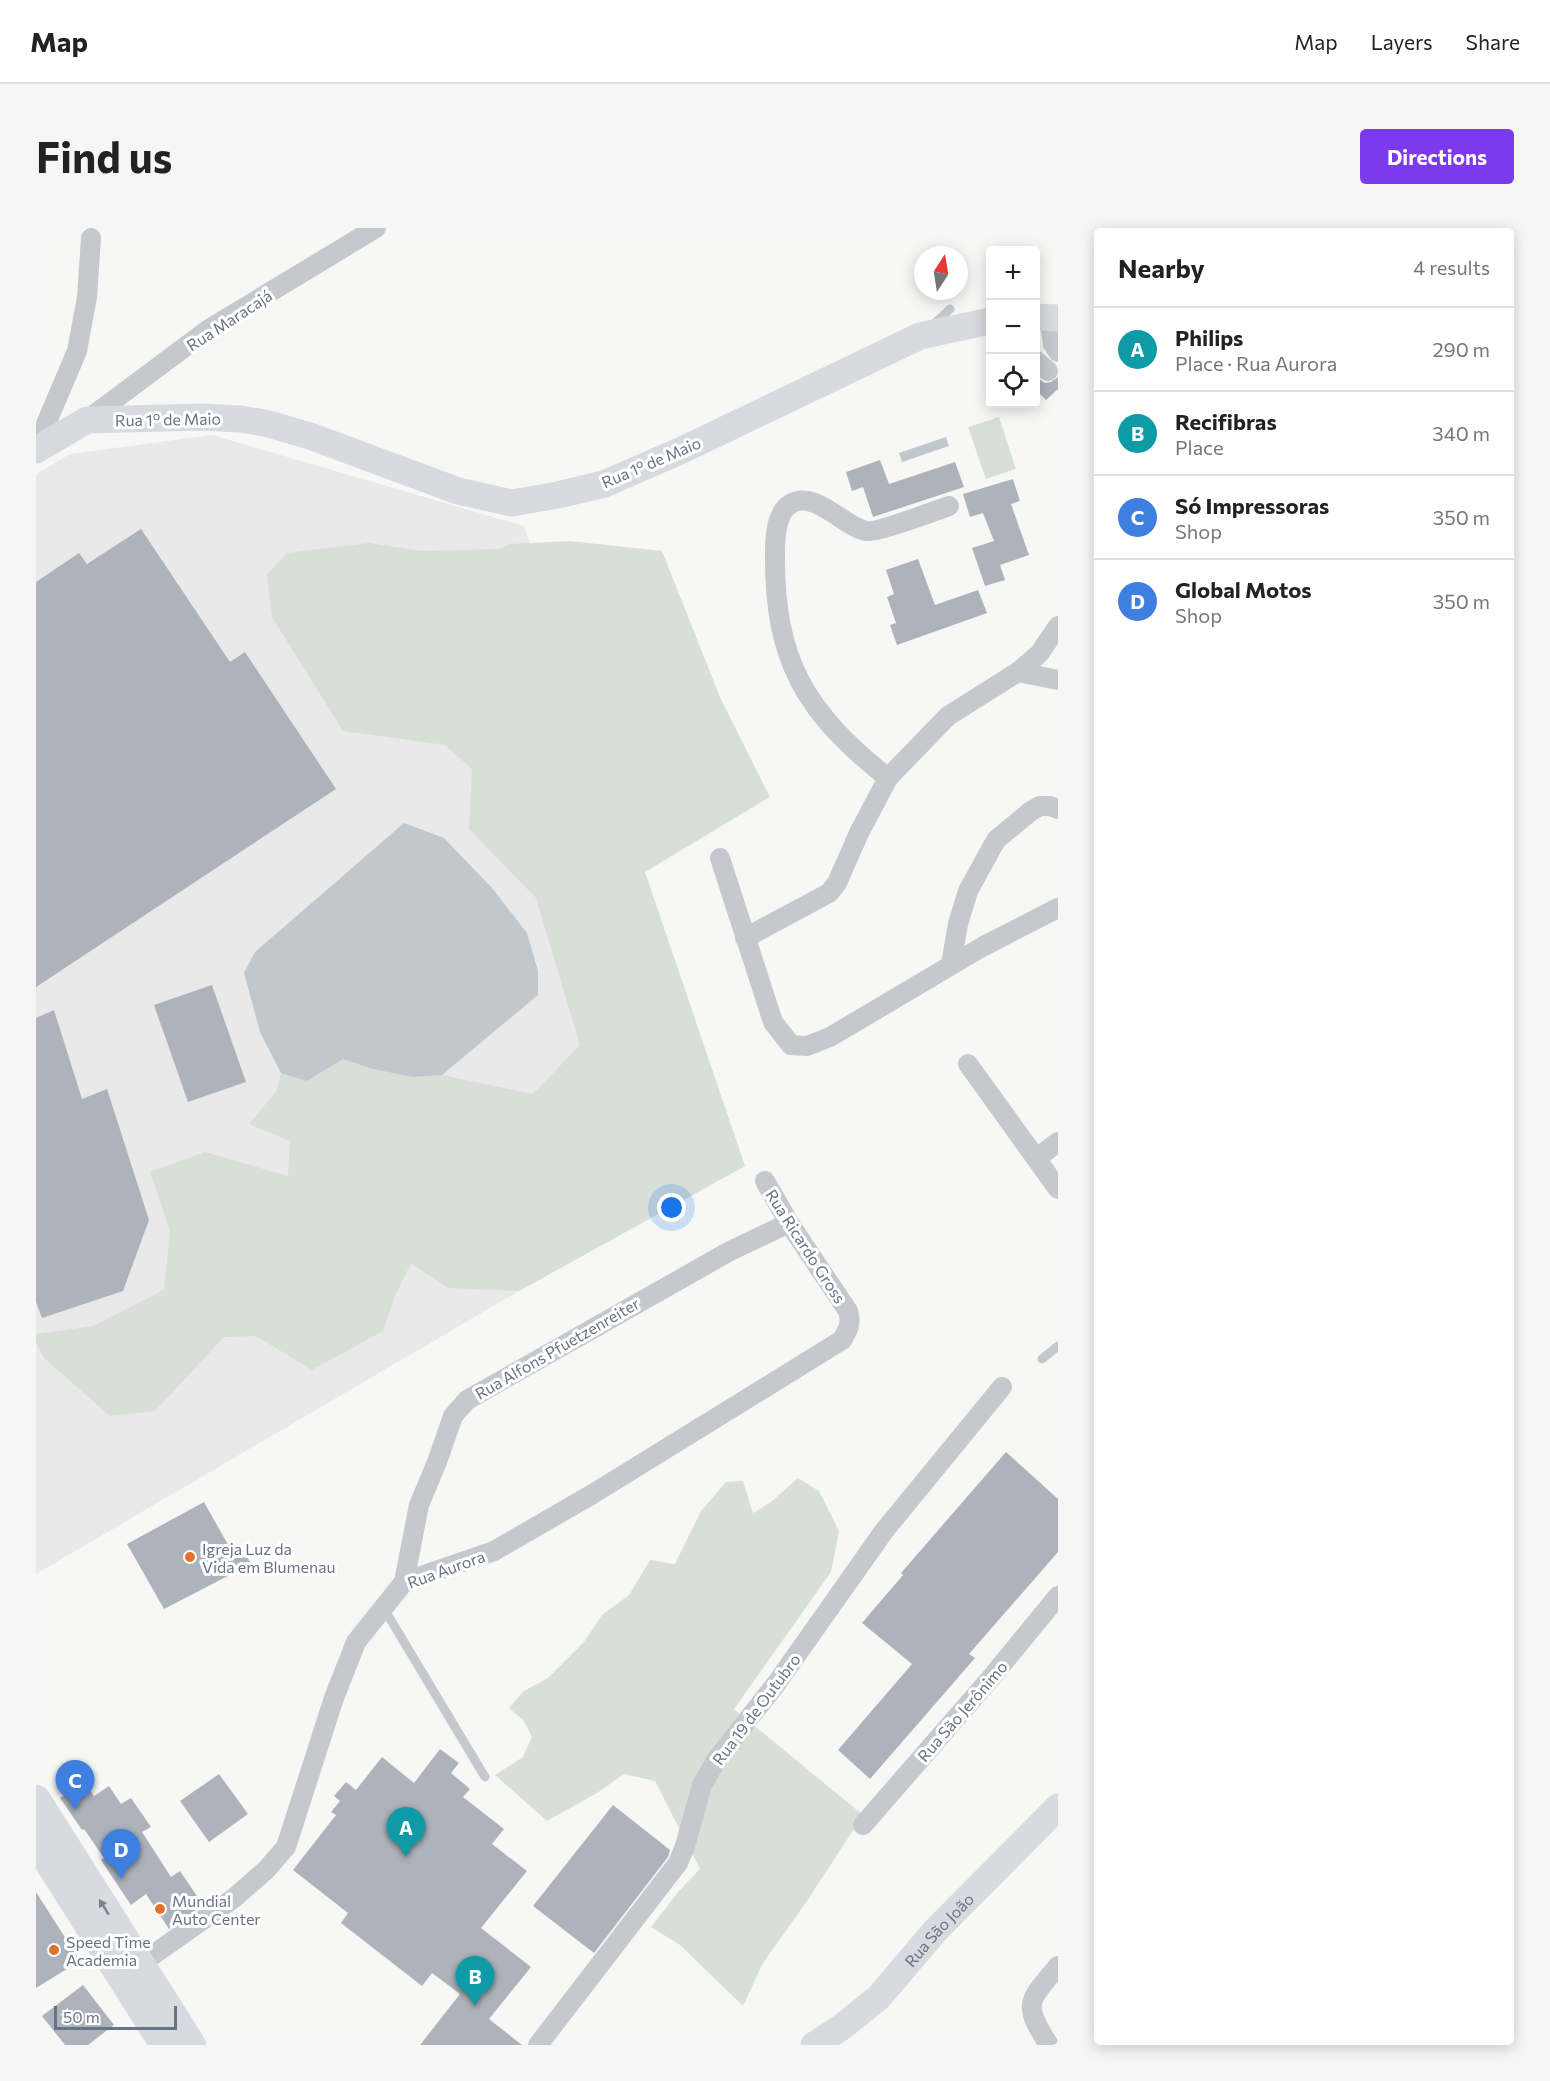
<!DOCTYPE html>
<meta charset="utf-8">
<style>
body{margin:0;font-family:Commissioner,sans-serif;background:#f6f6f6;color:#222}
.controls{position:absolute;right:18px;top:18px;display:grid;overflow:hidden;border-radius:6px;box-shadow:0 3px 15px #0003}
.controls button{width:54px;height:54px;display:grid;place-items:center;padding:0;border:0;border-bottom:2px solid #e0e0e0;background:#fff;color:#222;font:30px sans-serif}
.compass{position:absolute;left:878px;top:18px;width:54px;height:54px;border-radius:50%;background:#fff;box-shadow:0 3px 15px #0003;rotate:12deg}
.scale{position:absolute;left:18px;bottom:15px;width:123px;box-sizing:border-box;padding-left:6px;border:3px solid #677386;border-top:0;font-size:16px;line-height:21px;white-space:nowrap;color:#677386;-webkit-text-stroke:4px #fff;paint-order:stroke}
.you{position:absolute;left:636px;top:980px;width:21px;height:21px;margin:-15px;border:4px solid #fff;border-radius:50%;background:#1a73e8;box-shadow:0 0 0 9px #1a73e833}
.badge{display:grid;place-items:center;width:39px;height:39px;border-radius:50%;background:#7c3aed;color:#fff;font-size:20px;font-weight:700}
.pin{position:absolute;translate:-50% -50px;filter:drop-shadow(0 2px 3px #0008)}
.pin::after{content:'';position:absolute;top:32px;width:21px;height:18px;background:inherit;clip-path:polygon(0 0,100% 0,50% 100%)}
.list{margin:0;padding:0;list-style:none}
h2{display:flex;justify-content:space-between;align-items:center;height:78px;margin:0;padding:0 24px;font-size:26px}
h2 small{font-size:20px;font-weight:400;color:#767676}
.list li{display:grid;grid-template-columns:39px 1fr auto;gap:18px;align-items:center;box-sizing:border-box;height:84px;padding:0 24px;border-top:2px solid #e0e0e0}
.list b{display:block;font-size:22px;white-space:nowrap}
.list p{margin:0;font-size:20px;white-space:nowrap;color:#767676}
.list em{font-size:20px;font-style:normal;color:#767676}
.icon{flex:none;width:33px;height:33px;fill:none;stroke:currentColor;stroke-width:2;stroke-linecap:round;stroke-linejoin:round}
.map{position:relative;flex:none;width:1022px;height:1817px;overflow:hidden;border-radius:6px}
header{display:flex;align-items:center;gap:36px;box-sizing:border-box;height:84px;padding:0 30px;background:#fff;border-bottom:2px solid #e0e0e0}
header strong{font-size:28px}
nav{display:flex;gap:33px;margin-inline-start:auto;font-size:21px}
.intro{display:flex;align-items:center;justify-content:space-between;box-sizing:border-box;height:144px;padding:0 36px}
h1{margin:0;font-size:42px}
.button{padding:15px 27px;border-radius:6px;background:#7c3aed;color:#fff;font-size:21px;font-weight:700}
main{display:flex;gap:36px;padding:0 36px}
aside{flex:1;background:#fff;border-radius:6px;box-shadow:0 3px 15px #0003}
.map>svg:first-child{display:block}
</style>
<header>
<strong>Map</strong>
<nav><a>Map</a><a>Layers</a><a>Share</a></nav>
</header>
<div class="intro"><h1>Find us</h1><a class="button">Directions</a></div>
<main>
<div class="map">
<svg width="1022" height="1817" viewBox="0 0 1022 1817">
<rect width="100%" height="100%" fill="#f7f8f5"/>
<polygon fill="#e8e9e8" points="176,207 488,298 709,938 483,1063 0,1346 0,246 34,226"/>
<g fill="#d8dfd6">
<polygon points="963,189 980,241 950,251 932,199"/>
<polygon points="534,313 626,323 684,469 734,569 609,644 709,938 483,1063 412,1060 375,1035 359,1068 347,1103 276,1142 220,1108 188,1109 119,1183 74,1188 8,1130 0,1115 0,1106 57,1098 128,1062 134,1003 114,944 169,924 252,948 254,913 213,896 240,864 245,845 276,850 307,831 337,841 376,849 406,847 497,866 544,817 500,670 433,601 436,541 409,517 307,503 236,389 231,346 251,325 333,315 386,323 464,321 474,316"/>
<polygon points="762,1250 783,1263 803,1303 795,1344 698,1481 827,1587 771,1673 727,1735 707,1778 644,1717 615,1699 643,1663 664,1641 619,1553 588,1546 561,1565 511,1593 459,1547 487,1529 496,1509 488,1493 473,1480 488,1463 512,1450 548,1414 566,1387 593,1367 614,1332 639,1336 665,1283 690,1254 707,1253 717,1285 735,1274"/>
</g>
<g fill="#c0c8ce">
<polygon points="910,209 913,218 866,234 863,225"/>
<polygon points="368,595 408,610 456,660 491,705 502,743 502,767 406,847 376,849 337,841 307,831 271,853 245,845 224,804 208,745 219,724"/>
</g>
<g fill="#aeb3bb">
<polygon points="1022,149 1022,161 1010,172 999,161 999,155 1003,151 1009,155 1015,154"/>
<polygon points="844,232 853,256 919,234 928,259 837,289 827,259 816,263 810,244"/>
<polygon points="977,251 984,273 975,276 993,327 964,337 969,352 949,358 936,320 958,313 947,285 934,289 927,266"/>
<polygon points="105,301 194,434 209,424 300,561 0,759 0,354 43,325 51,336"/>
<polygon points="882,331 899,377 942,362 951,385 861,417 854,397 860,395 851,369 858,366 850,342"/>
<polygon points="176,757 210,854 152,874 118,777"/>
<polygon points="18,782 46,871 71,861 113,992 87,1063 6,1090 0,1074 0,790"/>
<polygon points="970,1224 1022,1271 1022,1324 933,1426 939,1430 834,1551 802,1522 876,1436 826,1395 867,1347 865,1345"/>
<polygon points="168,1274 195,1322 204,1316 215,1336 128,1381 91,1316"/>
<polygon points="404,1521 423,1535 415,1545 434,1561 427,1569 468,1601 456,1616 491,1643 445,1700 495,1739 453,1791 486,1817 384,1817 424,1766 396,1745 386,1758 305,1695 312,1685 257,1642 300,1587 295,1584 304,1573 298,1568 310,1554 320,1562 346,1529 378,1555"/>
<polygon points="183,1546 212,1586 173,1614 144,1573"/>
<polygon points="49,1554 58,1568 73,1558 85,1576 95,1570 115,1599 106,1604 135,1649 144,1643 167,1677 133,1701 110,1666 95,1677 65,1632 68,1630 48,1601 46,1602 24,1570"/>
<polygon points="577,1577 634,1622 632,1629 558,1725 497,1678"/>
<polygon points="0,1664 44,1733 0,1760"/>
<polygon points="47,1757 78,1797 52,1817 29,1817 6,1788"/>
</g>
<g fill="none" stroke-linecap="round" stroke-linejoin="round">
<g stroke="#c5c8cc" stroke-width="9">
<polyline points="896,98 914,81"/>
<polyline points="1006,1131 1022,1118"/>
<polyline points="347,1379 449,1549"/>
</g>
<g stroke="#c5c8cc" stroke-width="20">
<polyline points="1013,88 1017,116 1022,124"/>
<polyline points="999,132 1012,143"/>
<polyline points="51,192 173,101 340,0"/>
<polyline points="10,217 10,196 41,123 51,69 55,10"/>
<polyline points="982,444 1022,452"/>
<path d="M 852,550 C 769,484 738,433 739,325 C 739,309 740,283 756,275 C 780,263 807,298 830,303 C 840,305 899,283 913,278"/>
<polyline points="684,630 737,794 755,817 771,818 794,809 946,719 1022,680"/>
<polyline points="709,710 793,665 801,655 823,605 852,550 912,488 982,444 1003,426 1022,398"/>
<polyline points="915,736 922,696 932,663 960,612 995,583 1004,578 1014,578 1022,581"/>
<polyline points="932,836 1022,961"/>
<polyline points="1001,930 1022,914"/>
<polyline points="368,1354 383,1277 401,1234 417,1188 431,1172 694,1023 753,995"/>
<polyline points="827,1597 954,1451 1022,1368"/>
<path d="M 104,1736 L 198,1670 L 230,1642 L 250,1619 L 298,1470 L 320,1414 L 368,1354 L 458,1323 L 555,1267 L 806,1112 C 812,1102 816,1095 812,1083 L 753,995 L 729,953"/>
<polyline points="502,1817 642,1635 649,1618 666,1557 681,1531 740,1456 848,1303 966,1159"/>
<path d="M 1013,1817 C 986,1775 992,1774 1022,1738"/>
</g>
<g stroke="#d7dadf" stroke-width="27">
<polyline points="999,89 1022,90"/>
<polyline points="0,222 51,192 167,189 204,191 229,195 274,208 422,263 476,275 522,267 568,256 644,223 884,108 954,93"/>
<path id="s1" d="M 778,1817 L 806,1799 L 843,1769 L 899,1703 L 1022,1579"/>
</g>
<g stroke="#d7dadf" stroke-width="30">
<polyline points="0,1572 155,1817"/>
<polyline points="0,1613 129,1817"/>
</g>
</g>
<defs><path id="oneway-solid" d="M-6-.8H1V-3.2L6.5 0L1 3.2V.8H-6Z" transform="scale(1.5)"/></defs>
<use fill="#788293" href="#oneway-solid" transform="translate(68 1679) rotate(-122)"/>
<g fill="#e2722b" stroke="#fff" stroke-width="2">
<circle cx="154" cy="1329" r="6"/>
<circle cx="124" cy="1681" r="6"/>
<circle cx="18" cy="1722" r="6"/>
</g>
<g text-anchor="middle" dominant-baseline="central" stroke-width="6" stroke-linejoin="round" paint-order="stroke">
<g font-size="16" fill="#677386" stroke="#fff">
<text transform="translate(193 92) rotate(-33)">Rua Maracajá</text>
<text transform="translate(132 191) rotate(-1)">Rua 1º de Maio</text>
<text transform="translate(615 234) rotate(-23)">Rua 1º de Maio</text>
<text transform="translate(770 1018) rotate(57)">Rua Ricardo Gross</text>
<text transform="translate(521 1120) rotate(-30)">Rua Alfons Pfuetzenreiter</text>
<text transform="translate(410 1341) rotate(-20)">Rua Aurora</text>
<text transform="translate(720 1481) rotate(-53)">Rua 19 de Outubro</text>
<text transform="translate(926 1483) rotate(-49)">Rua São Jerônimo</text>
<text stroke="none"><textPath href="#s1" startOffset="171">Rua São João</textPath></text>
</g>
<g font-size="16" fill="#677386" stroke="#fff" text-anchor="start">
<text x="166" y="1320">Igreja Luz da<tspan x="166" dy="18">Vida em Blumenau</tspan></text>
<text x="136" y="1672">Mundial<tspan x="136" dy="18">Auto Center</tspan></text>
<text x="30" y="1713">Speed Time<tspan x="30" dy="18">Academia</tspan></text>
</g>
</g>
</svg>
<div class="controls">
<button>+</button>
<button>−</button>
<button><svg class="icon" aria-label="locate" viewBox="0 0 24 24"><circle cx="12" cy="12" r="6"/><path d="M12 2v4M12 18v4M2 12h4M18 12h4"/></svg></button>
</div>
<svg class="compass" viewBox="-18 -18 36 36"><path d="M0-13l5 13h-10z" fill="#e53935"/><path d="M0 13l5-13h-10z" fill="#767676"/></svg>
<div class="scale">50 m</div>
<div class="you"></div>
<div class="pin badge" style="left:370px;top:1629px;background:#0f9aa8">A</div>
<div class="pin badge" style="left:439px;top:1778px;background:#0f9aa8">B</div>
<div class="pin badge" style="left:39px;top:1582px;background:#3f7fe0">C</div>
<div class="pin badge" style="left:85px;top:1651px;background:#3f7fe0">D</div>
</div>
<aside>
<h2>Nearby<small>4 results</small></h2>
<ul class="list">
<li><span class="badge" style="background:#0f9aa8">A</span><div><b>Philips</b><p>Place · Rua Aurora</p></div><em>290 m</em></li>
<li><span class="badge" style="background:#0f9aa8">B</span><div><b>Recifibras</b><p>Place</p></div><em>340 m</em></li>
<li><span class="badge" style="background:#3f7fe0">C</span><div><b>Só Impressoras</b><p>Shop</p></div><em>350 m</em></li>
<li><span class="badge" style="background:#3f7fe0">D</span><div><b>Global Motos</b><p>Shop</p></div><em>350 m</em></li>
</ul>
</aside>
</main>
